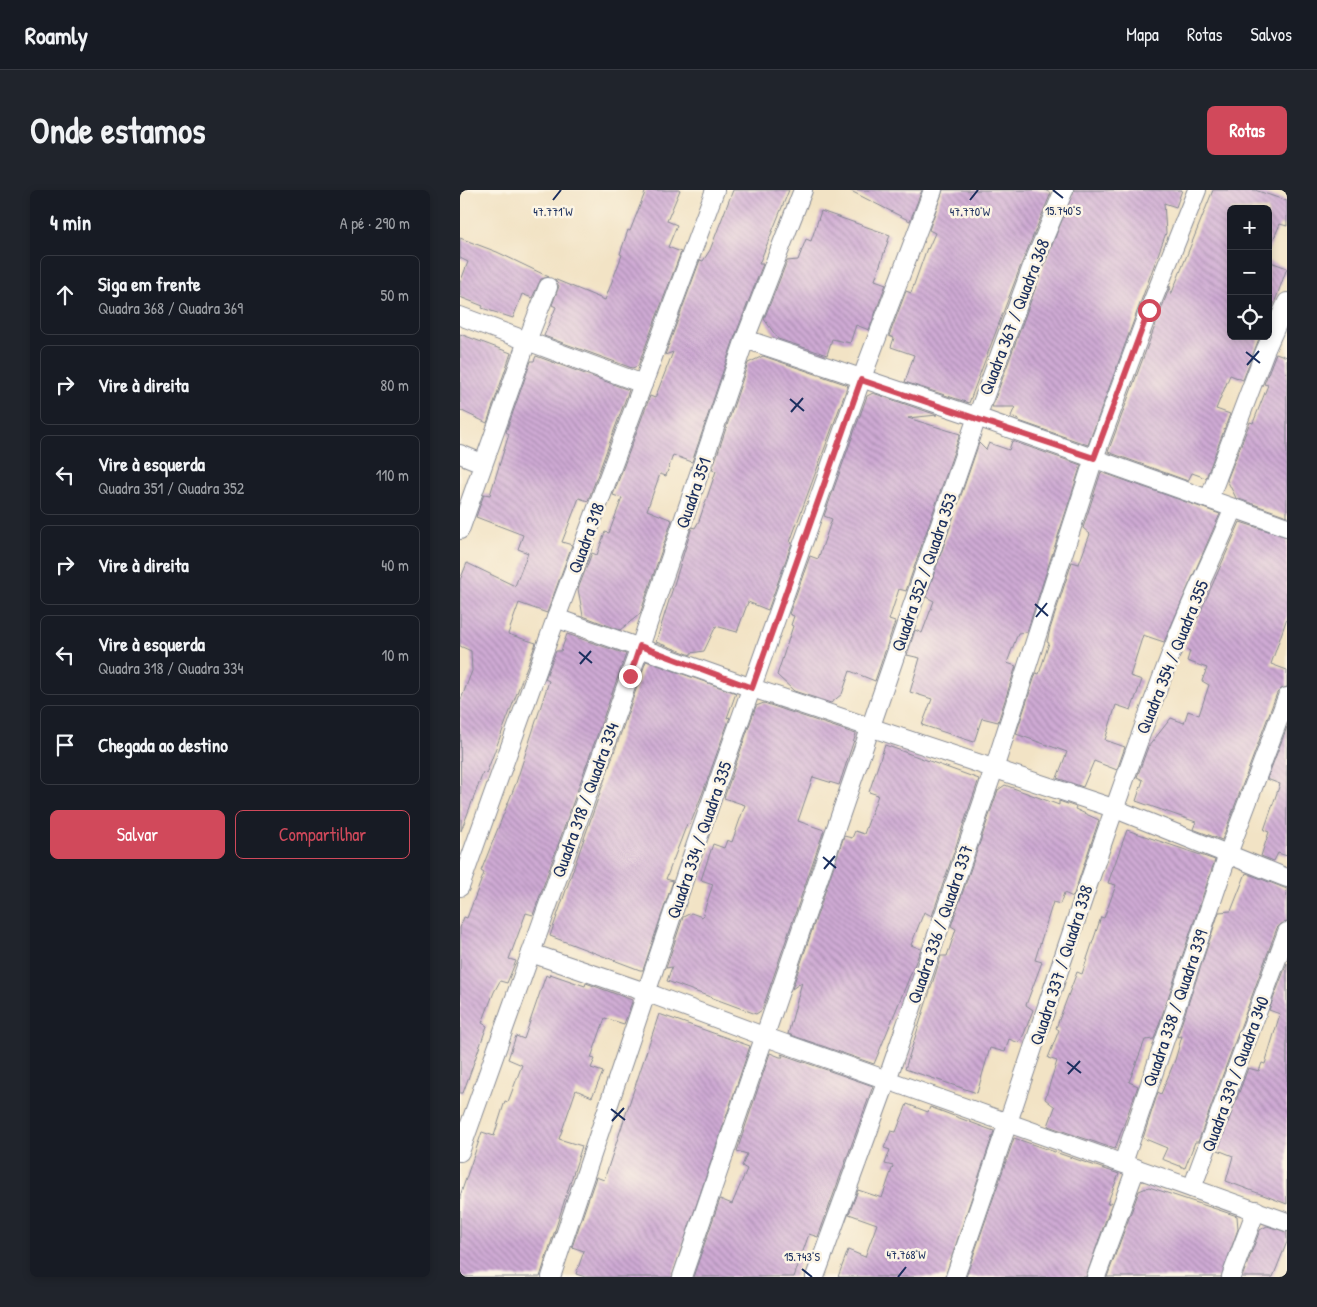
<!DOCTYPE html>
<html lang="pt">
<meta charset="utf-8">
<style>
body{margin:0;font-family:"Patrick Hand",sans-serif;background:#20242c;color:#f1f3f6}
.controls{position:absolute;right:15px;top:15px;display:grid;overflow:hidden;border-radius:8px;box-shadow:0 2px 8px #0003}
.controls button{width:45px;height:45px;display:grid;place-items:center;padding:0;border:0;border-bottom:1px solid #363941;background:#171b24;color:#f1f3f6;font:25px sans-serif}
.stop{position:absolute;width:15px;height:15px;margin:-11px;border:4px solid #d1495b;border-radius:50%;background:#fff}
.stop.end{background:#d1495b;border-color:#fff;box-shadow:0 1px 5px #0008}
.list{margin:0;padding:0;list-style:none}
h2{display:flex;justify-content:space-between;align-items:center;height:65px;margin:0;padding:0 20px;font-size:21px}
h2 small{font-size:16px;font-weight:400;color:#9ea1a6}
.list li{display:grid;grid-template-columns:32px 1fr auto;gap:15px;align-items:center;box-sizing:border-box;height:80px;margin:0 10px 10px;padding:0 10px;border:1px solid #363941;border-radius:8px}
.list b{display:block;font-size:19px;white-space:nowrap}
.list p{margin:0;font-size:16px;white-space:nowrap;color:#9ea1a6}
.list em{font-size:16px;font-style:normal;color:#9ea1a6}
.actions{display:flex;gap:10px;padding:15px 20px}
.actions a{flex:1;padding:11px 0;border:1px solid #d1495b;border-radius:8px;text-align:center;font-size:18px;color:#d1495b}
.actions .main{background:#d1495b;color:#fff}
.icon{flex:none;width:28px;height:28px;fill:none;stroke:currentColor;stroke-width:2;stroke-linecap:round;stroke-linejoin:round}
.map{position:relative;flex:none;width:827px;height:1087px;overflow:hidden;border-radius:8px}
header{display:flex;align-items:center;gap:30px;box-sizing:border-box;height:70px;padding:0 25px;background:#171b24;border-bottom:1px solid #363941}
header strong{font-size:24px}
nav{display:flex;gap:28px;margin-inline-start:auto;font-size:18px}
.intro{display:flex;align-items:center;justify-content:space-between;box-sizing:border-box;height:120px;padding:0 30px}
h1{margin:0;font-size:35px}
.button{padding:12px 22px;border-radius:8px;background:#d1495b;color:#fff;font-size:18px;font-weight:700}
main{display:flex;gap:30px;padding:0 30px}
aside{flex:1;background:#171b24;border-radius:8px;box-shadow:0 2px 8px #0003}
.map>svg:first-child{display:block}
</style>
<header>
<strong>Roamly</strong>
<nav><a>Mapa</a><a>Rotas</a><a>Salvos</a></nav>
</header>
<div class="intro"><h1>Onde estamos</h1><a class="button">Rotas</a></div>
<main>
<aside>
<h2>4 min<small>A pé · 290 m</small></h2>
<ul class="list">
<li><svg class="icon" aria-label="ahead" viewBox="0 0 24 24"><path d="M12 20V5M6 11l6-6 6 6"/></svg><div><b>Siga em frente</b><p>Quadra 368 / Quadra 369</p></div><em>50 m</em></li>
<li><svg class="icon" aria-label="right" viewBox="0 0 24 24"><path d="M7 20v-9h11M14 6l5 5-5 5"/></svg><div><b>Vire à direita</b></div><em>80 m</em></li>
<li><svg class="icon" aria-label="left" viewBox="0 0 24 24"><path d="M17 20v-9H6M10 6l-5 5 5 5"/></svg><div><b>Vire à esquerda</b><p>Quadra 351 / Quadra 352</p></div><em>110 m</em></li>
<li><svg class="icon" aria-label="right" viewBox="0 0 24 24"><path d="M7 20v-9h11M14 6l5 5-5 5"/></svg><div><b>Vire à direita</b></div><em>40 m</em></li>
<li><svg class="icon" aria-label="left" viewBox="0 0 24 24"><path d="M17 20v-9H6M10 6l-5 5 5 5"/></svg><div><b>Vire à esquerda</b><p>Quadra 318 / Quadra 334</p></div><em>10 m</em></li>
<li><svg class="icon" aria-label="arrive" viewBox="0 0 24 24"><path d="M6 21V4h12l-3 4 3 4H6"/></svg><div><b>Chegada ao destino</b></div></li>
</ul>
<div class="actions"><a class="main">Salvar</a><a>Compartilhar</a></div>
</aside>
<div class="map">
<svg width="827" height="1087" viewBox="0 0 827 1087">
<defs>
<pattern id="building-back-hatch" width="6" height="6" patternUnits="userSpaceOnUse" patternTransform="scale(1.25)"><rect width="6" height="6" fill="#cfaad4"/><path d="M-1 5l2 2M0 0l6 6M5-1l2 2" fill="none" stroke="#a78baf"/></pattern>
</defs>
<rect width="100%" height="100%" fill="#fcf5e5"/>
<filter id="ink" filterUnits="userSpaceOnUse"><feTurbulence type="fractalNoise" baseFrequency=".02" numOctaves="2"/><feDisplacementMap in="SourceGraphic" scale="10" xChannelSelector="R" yChannelSelector="G"/><feConvolveMatrix kernelMatrix="1 2 1 2 8 2 1 2 1" color-interpolation-filters="sRGB"/></filter>
<filter id="wash" filterUnits="userSpaceOnUse"><feTurbulence type="fractalNoise" baseFrequency=".0096" numOctaves="4" result="noise"/><feDisplacementMap in="SourceGraphic" scale="20" xChannelSelector="R" yChannelSelector="G"/><feGaussianBlur stdDeviation="1.12" result="paint"/><feColorMatrix in="noise" values="0 0 0 0 0 0 0 0 0 0 0 0 0 0 0 0 0 1.4 0 .05"/><feComposite in="paint" operator="in"/></filter>
<g filter="url(#wash)">
<rect width="100%" height="100%" fill="#f2e3c5"/>
<g id="blocks">
<g fill="url(#building-back-hatch)">
<polygon points="186,0 220,0 207,31 217,35 208,57 221,62 178,176 172,178 84,146 96,117 92,115 99,96 94,89 145,110 162,65 160,64 168,40 170,41"/>
<polygon points="273,0 329,0 299,74 303,74 275,146 232,272 213,265 206,286 200,284 187,320 212,330 180,424 160,440 123,426 118,399 132,363 137,365 145,342 149,343 162,308 153,305 190,206 195,208 213,162 205,165 240,70 243,71 250,60"/>
<polygon points="389,0 462,0 450,31"/>
<polygon points="483,0 584,0 591,3 561,75 509,213 445,192 454,165 431,157 434,148 429,146 446,101 451,103 467,58 468,59 475,43 469,40"/>
<polygon points="614,0 722,0 716,17 704,13 706,43 628,255 559,231 559,229 551,226 555,217 532,217 581,83"/>
<polygon points="753,0 795,0 827,11 827,36 820,34 808,62 808,19 771,19 771,146 800,146 783,190 770,185 756,219 770,224 746,288 732,283 728,291 648,262 710,96 711,105"/>
<polygon points="361,21 430,45 415,90 426,94 409,140 396,135 390,153 372,149 367,165 318,149 304,129 327,71 338,70 346,49 351,51"/>
<polygon points="0,48 37,62 89,87 81,89 72,108 62,104 53,128 22,118 23,116 0,107 0,93 8,72 0,68"/>
<polygon points="808,71 827,78 810,125 808,125"/>
<polygon points="0,144 51,163 27,233 0,220"/>
<polygon points="816,163 827,167 827,326 776,308 767,290 790,232 793,233 808,195 804,194"/>
<polygon points="76,166 169,200 128,311 119,308 102,352 112,355 87,423 59,413 48,444 76,453 26,584 23,583 1,641 0,512 12,481 11,461 0,456 0,390 7,373 55,396 68,363 58,359 63,345 16,327 24,304 30,305 49,244 46,242 71,171 74,171"/>
<polygon points="303,166 388,195 330,352 332,353 308,420 288,412 277,442 256,436 244,461 231,463 231,465 196,452 232,337 235,338 239,331 256,281 252,280 288,173"/>
<polygon points="413,203 477,225 448,228 500,244 446,401 439,399 429,430 435,432 415,491 390,481 382,504 371,513 334,501 317,485 333,436 331,435 334,426 329,424 350,366 358,369 372,329 364,326 407,206"/>
<polygon points="552,251 621,275 567,442 558,443 547,473 556,476 538,532 522,528 514,552 462,535 472,509 450,502 460,468 447,465 455,440 462,443 474,411 466,407 519,253 526,260 529,253 549,260"/>
<polygon points="641,282 760,324 704,452 683,445 670,486 682,490 671,520 656,515 645,550 665,557 657,580 634,571 623,597 597,588 607,562 556,544 576,483 579,484 589,453 587,452 590,439 612,372 619,374 630,344 623,338"/>
<polygon points="780,332 827,347 827,428 811,474 827,480 827,497 821,499 817,503 762,650 733,639 736,632 676,611 683,590 677,587 688,557 711,528 724,533 728,521 739,525 749,495 742,491 747,478 727,471 730,461 724,459"/>
<polygon points="107,444 166,464 73,725 66,723 49,769 56,771 47,793 40,791 34,802 22,833 27,836 3,903 0,903 0,738 4,727 7,728 24,683 21,681 56,593 89,491 85,489 96,461 101,461"/>
<polygon points="186,471 276,503 267,528 270,527 243,602 230,635 227,634 206,689 213,691 183,780 180,780 90,746"/>
<polygon points="304,513 396,544 379,595 353,587 338,631 364,640 302,820 296,824 207,791 212,777 206,778 223,727 231,723 242,727 253,694 241,690 253,654 264,658 267,650 272,652 285,615 264,608 296,516"/>
<polygon points="827,537 827,666 818,663 814,671 801,666 809,642 804,640 820,594 807,589"/>
<polygon points="425,555 519,589 472,726 464,722 451,755 461,759 414,874 328,844 342,792 332,799 384,646 392,648 395,641 404,644 418,605 409,602"/>
<polygon points="545,595 599,615 599,611 616,617 615,619 639,630 613,707 604,703 600,714 593,712 575,770 582,772 566,815 573,820 564,844 559,853 549,849 545,862 530,858 517,903 445,879 481,766 487,766 496,739 491,736 538,600"/>
<polygon points="667,640 755,670 694,849 685,850 669,892 678,896 655,959 588,936 595,917 585,909 597,871 588,868 599,840 596,838 617,782 622,784 641,727 644,728 656,695 648,693"/>
<polygon points="786,683 827,699 827,732 821,734 817,738 738,952 735,952 725,978 702,969 707,958 683,948 698,902 701,904 715,870 722,846 717,847 759,722 771,721"/>
<polygon points="827,773 827,1014 766,991 773,966 758,960 788,878 799,881 802,873 805,874 820,824 809,820"/>
<polygon points="90,784 125,796 126,793 172,810 172,812 164,834 145,828 131,868 135,869 131,878 143,882 132,907 116,900 99,949 122,956 80,1087 0,1087 0,1006 22,942 34,946 45,911 48,912 62,875 48,869 56,846 64,849 86,785 89,787"/>
<polygon points="199,824 290,856 212,1087 125,1087 116,1084 124,1061 112,1057 136,987 144,990"/>
<polygon points="310,863 320,867 323,867 321,864 413,896 358,1047 349,1044 334,1087 233,1087 260,1009 272,1014 287,979 282,976 287,964 277,961"/>
<polygon points="447,914 468,922 470,917 534,941 485,1087 378,1087 388,1060 405,1067 417,1034 389,1024 398,1000 422,1008 433,976 425,974 430,960 424,958 431,941 436,942"/>
<polygon points="554,948 659,984 647,1014 652,1012 626,1087 506,1087"/>
<polygon points="689,997 777,1026 778,1039 761,1087 647,1087 679,1001"/>
<polygon points="807,1036 827,1042 827,1052 813,1087 782,1087 800,1040"/>
</g>
</g>
</g>
<g filter="url(#ink)">
<use href="#blocks" fill-opacity="0" stroke="#868992" stroke-width="1"/>
<g fill="none" stroke-linecap="round" stroke-linejoin="round">
<g stroke="#868992" stroke-width="20">
<g id="street">
<polyline points="0,126 183,194"/>
<polyline points="285,149 517,227 827,337"/>
<polyline points="0,264 22,273"/>
<polyline points="749,309 805,161 827,112"/>
<polyline points="0,340 67,151 88,97"/>
<polyline points="96,428 292,498 653,618 827,688"/>
<polyline points="0,697 96,428 255,0"/>
<polyline points="71,763 188,803 306,847 827,1032"/>
<polyline points="0,962 180,457 285,149 343,0"/>
<polyline points="663,973 768,664 827,507"/>
<polyline points="732,998 827,742"/>
<polyline points="91,1087 236,654 401,190 473,0"/>
<polyline points="222,1087 517,227 571,79 604,0"/>
<polyline points="355,1087 427,890 534,579 634,268 689,120 737,0"/>
<path d="M 495,1087 C 568,879 633,668 712,461 C 730,412 754,366 774,318"/>
<polyline points="636,1087 676,978"/>
<polyline points="771,1087 796,1020"/>
</g>
</g>
<use href="#street" stroke="#fff" stroke-width="18"/>
</g>
</g>
<g fill="none" stroke-linecap="round" stroke-linejoin="round" filter="url(#ink)">
<polyline stroke="#d1495b" stroke-width="6" points="170,486 180,456 292,498 401,190 634,268 689,120"/>
</g>
<path fill="none" stroke="#1b2f5e" stroke-width="2" d="M 593,0 L 603,8M 93,10 L 101,0M 510,10 L 518,0M 786,162 L 800,173M 787,175 L 799,161M 330,209 L 344,221M 331,222 L 343,208M 575,414 L 588,426M 576,427 L 587,413M 119,462 L 132,473M 120,474 L 131,461M 363,667 L 376,678M 364,679 L 375,666M 607,872 L 621,883M 608,884 L 620,871M 151,919 L 165,930M 152,931 L 164,918M 342,1079 L 352,1087M 438,1087 L 446,1077"/>
<g text-anchor="middle" dominant-baseline="central" stroke-width="5" stroke-linejoin="round" paint-order="stroke">
<g font-size="18" fill="#1b2f5e" stroke="#fcf5e5">
<text transform="translate(554 127) rotate(-69)">Quadra 367 / Quadra 368</text>
<text transform="translate(233 303) rotate(-71)">Quadra 351</text>
<text transform="translate(126 348) rotate(-70)">Quadra 318</text>
<text transform="translate(464 382) rotate(-71)">Quadra 352 / Quadra 353</text>
<text transform="translate(712 467) rotate(-68)">Quadra 354 / Quadra 355</text>
<text transform="translate(125 610) rotate(-70)">Quadra 318 / Quadra 334</text>
<text transform="translate(239 650) rotate(-71)">Quadra 334 / Quadra 335</text>
<text transform="translate(480 734) rotate(-71)">Quadra 336 / Quadra 337</text>
<text transform="translate(601 775) rotate(-72)">Quadra 337 / Quadra 338</text>
<text transform="translate(715 818) rotate(-71)">Quadra 338 / Quadra 339</text>
<text transform="translate(775 884) rotate(-70)">Quadra 339 / Quadra 340</text>
</g>
</g>
<g font-size="12" text-anchor="middle" fill="#1b2f5e" stroke="#fcf5e5" stroke-width="5" stroke-linejoin="round" paint-order="stroke">
<text x="603" y="25">15.740°S</text>
<text x="93" y="26">47.771°W</text>
<text x="510" y="26">47.770°W</text>
<text x="446" y="1069">47.768°W</text>
<text x="342" y="1071">15.743°S</text>
</g>
</svg>
<div class="controls">
<button>+</button>
<button>−</button>
<button><svg class="icon" aria-label="locate" viewBox="0 0 24 24"><circle cx="12" cy="12" r="6"/><path d="M12 2v4M12 18v4M2 12h4M18 12h4"/></svg></button>
</div>
<div class="stop" style="left:689px;top:120px"></div>
<div class="stop end" style="left:170px;top:486px"></div>
</div>
</main>
